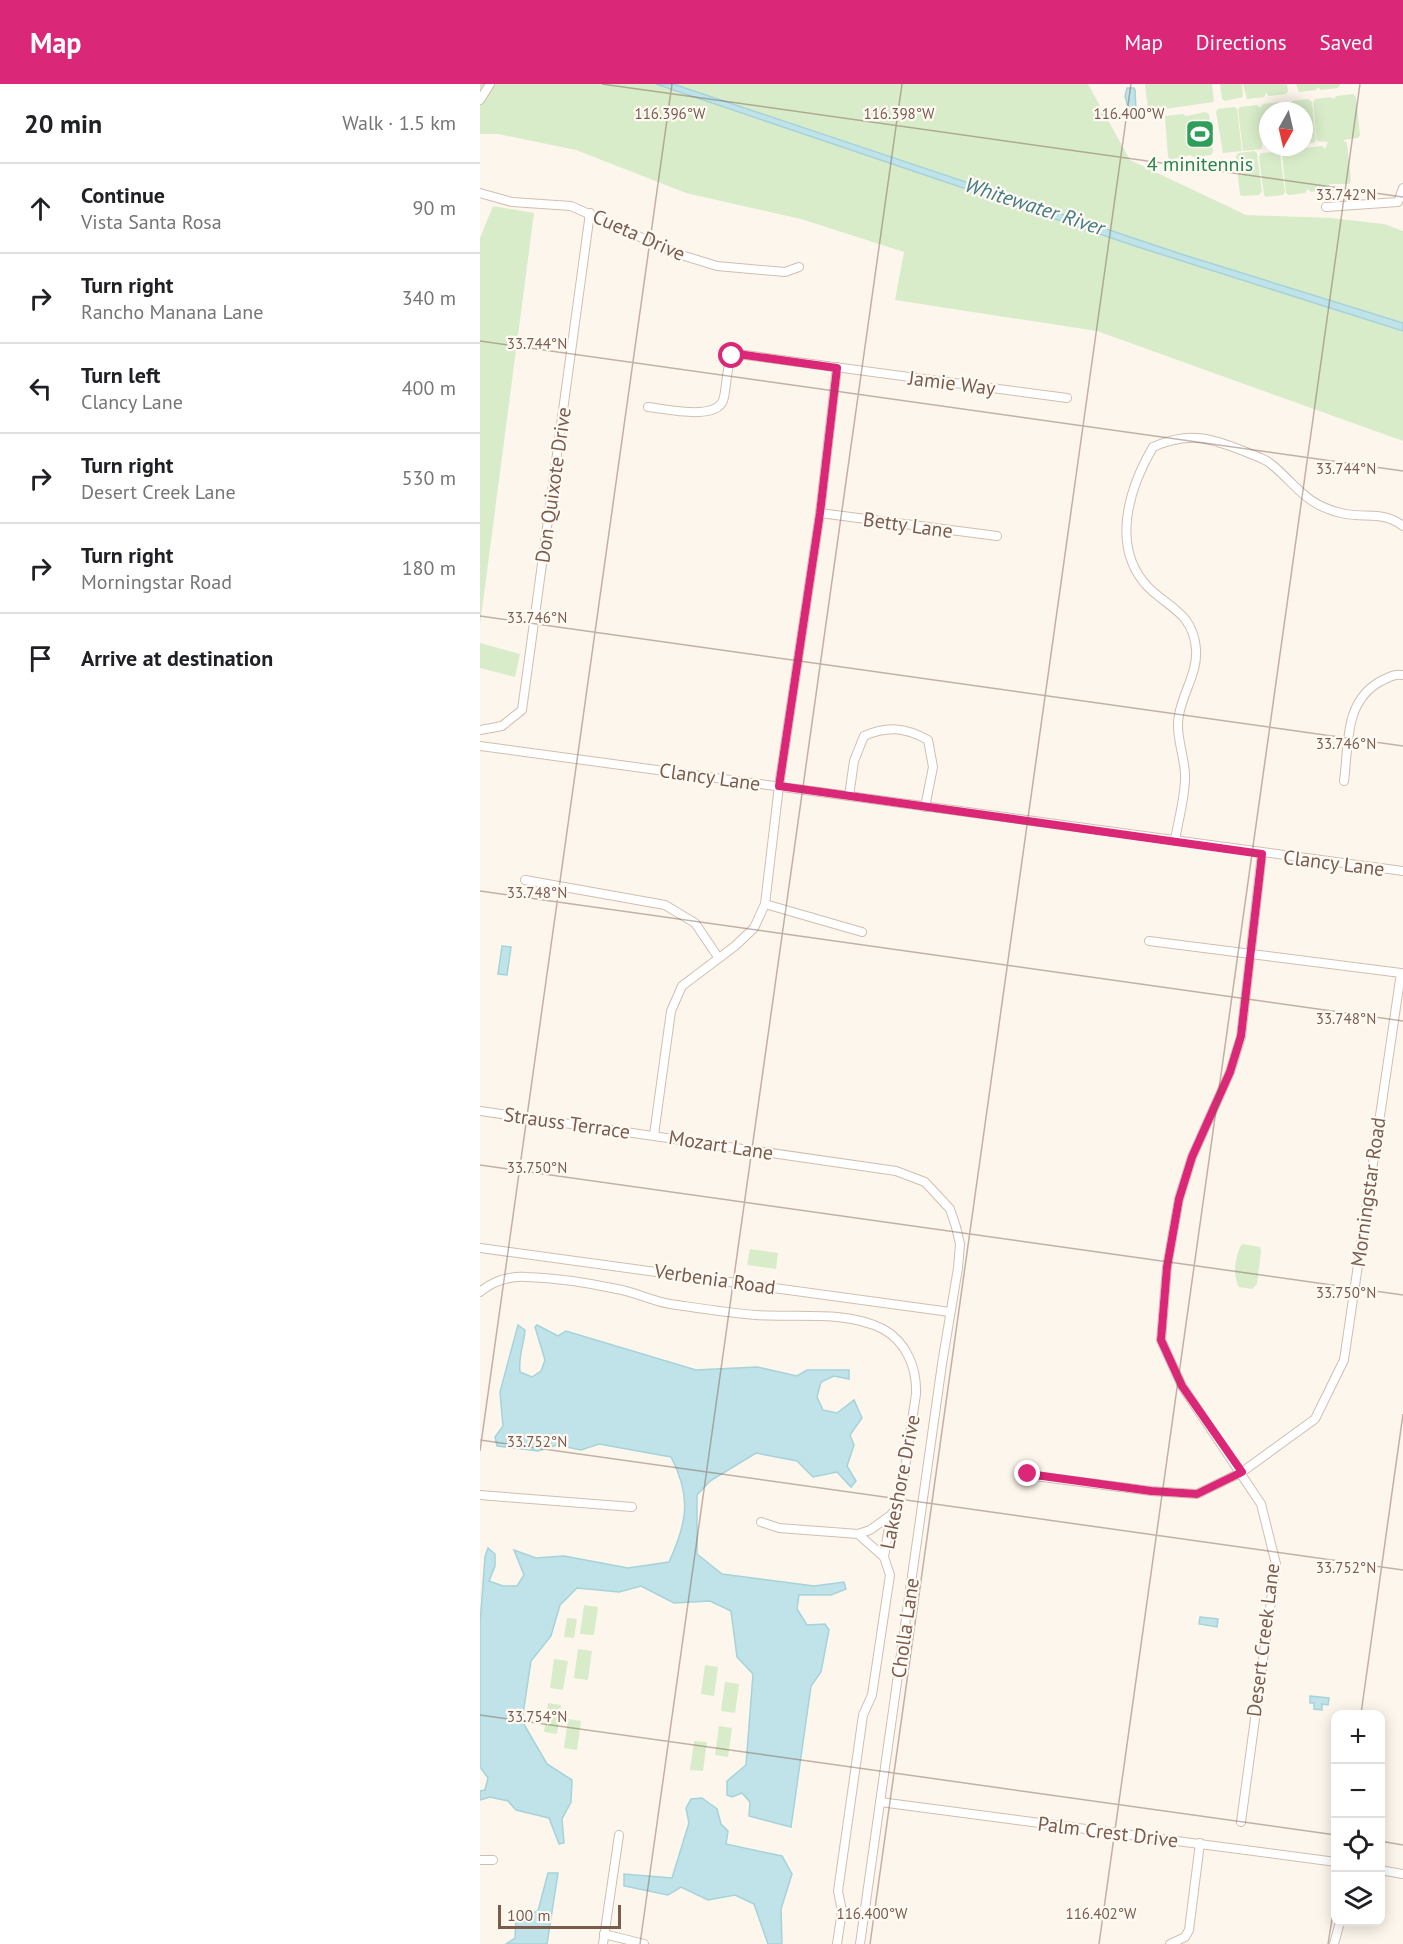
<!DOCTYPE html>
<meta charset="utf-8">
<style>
body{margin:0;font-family:"PT Sans",sans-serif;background:#f2f2f2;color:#202124}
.controls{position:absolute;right:18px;bottom:18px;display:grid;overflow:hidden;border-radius:12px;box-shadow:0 3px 15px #0003}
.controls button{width:54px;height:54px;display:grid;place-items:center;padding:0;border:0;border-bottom:2px solid #e0e0e0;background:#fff;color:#202124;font:30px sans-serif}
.compass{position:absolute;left:779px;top:18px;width:54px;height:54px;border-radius:50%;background:#fff;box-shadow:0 3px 15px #0003;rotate:188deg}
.scale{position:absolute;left:18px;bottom:15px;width:123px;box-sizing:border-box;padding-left:6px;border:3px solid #7a5c4d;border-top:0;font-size:16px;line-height:21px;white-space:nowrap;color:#7a5c4d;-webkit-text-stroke:4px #fffaf3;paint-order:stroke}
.stop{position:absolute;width:18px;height:18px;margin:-14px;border:4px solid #db2777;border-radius:50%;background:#fff}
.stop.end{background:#db2777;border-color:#fff;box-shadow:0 2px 6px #0008}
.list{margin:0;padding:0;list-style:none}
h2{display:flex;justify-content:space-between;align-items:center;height:78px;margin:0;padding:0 24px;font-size:26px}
h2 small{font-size:20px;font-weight:400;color:#757577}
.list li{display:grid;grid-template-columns:39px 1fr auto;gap:18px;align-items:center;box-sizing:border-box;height:90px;padding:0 24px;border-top:2px solid #e0e0e0}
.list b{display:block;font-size:22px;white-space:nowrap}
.list p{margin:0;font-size:20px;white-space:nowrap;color:#757577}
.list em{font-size:20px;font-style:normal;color:#757577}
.icon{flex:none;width:33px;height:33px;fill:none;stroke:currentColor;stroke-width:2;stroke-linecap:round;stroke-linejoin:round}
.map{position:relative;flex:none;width:923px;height:1860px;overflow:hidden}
header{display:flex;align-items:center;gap:36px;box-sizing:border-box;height:84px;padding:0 30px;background:#db2777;color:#fff}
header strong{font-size:28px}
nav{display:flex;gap:33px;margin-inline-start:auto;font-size:21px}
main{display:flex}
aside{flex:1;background:#fff}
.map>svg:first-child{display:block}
</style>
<header>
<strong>Map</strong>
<nav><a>Map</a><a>Directions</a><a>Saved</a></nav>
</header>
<main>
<aside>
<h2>20 min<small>Walk · 1.5 km</small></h2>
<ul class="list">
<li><svg class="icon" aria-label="ahead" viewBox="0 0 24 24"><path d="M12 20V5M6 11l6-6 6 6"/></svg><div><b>Continue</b><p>Vista Santa Rosa</p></div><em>90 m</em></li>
<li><svg class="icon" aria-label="right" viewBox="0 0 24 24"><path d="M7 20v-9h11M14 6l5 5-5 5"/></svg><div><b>Turn right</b><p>Rancho Manana Lane</p></div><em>340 m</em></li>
<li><svg class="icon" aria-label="left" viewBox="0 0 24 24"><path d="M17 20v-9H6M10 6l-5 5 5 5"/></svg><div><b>Turn left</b><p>Clancy Lane</p></div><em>400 m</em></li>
<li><svg class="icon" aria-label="right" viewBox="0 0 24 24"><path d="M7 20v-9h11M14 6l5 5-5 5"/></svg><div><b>Turn right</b><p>Desert Creek Lane</p></div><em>530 m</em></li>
<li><svg class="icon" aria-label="right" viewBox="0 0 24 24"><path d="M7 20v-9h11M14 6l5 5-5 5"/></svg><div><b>Turn right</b><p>Morningstar Road</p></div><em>180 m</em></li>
<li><svg class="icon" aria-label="arrive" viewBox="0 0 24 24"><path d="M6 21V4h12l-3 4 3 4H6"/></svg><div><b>Arrive at destination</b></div></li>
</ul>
</aside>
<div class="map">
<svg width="923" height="1860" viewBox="0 0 923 1860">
<rect width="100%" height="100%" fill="#fdf6ec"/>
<g fill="#d8ecc9">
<polygon points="0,0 608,0 650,76 766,131 851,134 904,140 923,147 923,357 617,247 415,216 424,168 321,135 206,109 96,66 18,50 0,50"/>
<polygon points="665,0 732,0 734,18 670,27 668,25"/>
<polygon points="740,0 762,0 763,13 745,17 742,15"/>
<polygon points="763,0 807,0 808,7 806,10 789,12 786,9 784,13 767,15"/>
<polygon points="816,0 860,0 860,1 858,4 841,6 838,3 836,6 819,8"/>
<polygon points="873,10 876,13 880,51 878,54 863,56 867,59 871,97 869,100 850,100 847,106 831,108 828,105 825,109 809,111 806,109 802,70 804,67 820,65 823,67 825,64 842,62 845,65 848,58 837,57 833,18 835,15 851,13 854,15 856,12"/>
<polygon points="828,15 832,18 836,56 834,59 824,60 824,27 811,27 812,17"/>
<polygon points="799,18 803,27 788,27 788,63 796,63 788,64 785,62 783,45 782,65 763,67 758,26 760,23 777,21 780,24 783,20"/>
<polygon points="754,23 757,25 762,67 743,69 736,28 738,25"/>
<polygon points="725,28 729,30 733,68 731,71 713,73 710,71 691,76 688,73 685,32 703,30 706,32"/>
<polygon points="774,67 777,69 782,107 779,111 763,112 760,111 756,72 758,69"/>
<polygon points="797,68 800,70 805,108 803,111 786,113 784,111 779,73 781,69"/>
<polygon points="13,122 54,129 0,541 0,154"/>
<polygon points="0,559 40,570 35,593 0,584"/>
<path d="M 762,1160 L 780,1163 L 781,1167 L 777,1200 L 772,1205 L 759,1203 C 752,1191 755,1172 762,1160 Z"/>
<polygon points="270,1165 298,1169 296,1185 267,1181"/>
<polygon points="104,1521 118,1523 114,1551 100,1550"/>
<polygon points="87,1534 97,1535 94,1554 84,1553"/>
<polygon points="98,1565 112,1567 108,1596 94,1594"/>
<polygon points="74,1575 88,1577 83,1606 70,1604"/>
<polygon points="225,1581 238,1583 234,1612 221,1610"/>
<polygon points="245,1598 259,1600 255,1629 241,1627"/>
<polygon points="68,1619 81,1621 77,1650 64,1648"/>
<polygon points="88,1635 101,1637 97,1666 84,1664"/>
<polygon points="239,1642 252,1644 248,1673 235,1671"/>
<polygon points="214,1657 227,1658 223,1687 210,1686"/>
</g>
<g fill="#bfe3e8" stroke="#a5d3da" stroke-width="1.5">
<polygon points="176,0 193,0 704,171 923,239 923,247 658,163"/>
<polygon points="647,4 654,4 655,6 656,26 649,27 645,12"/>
<polygon points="22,862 31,863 27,891 18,890"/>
<path d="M 38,1241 L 45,1246 C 44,1261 38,1272 40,1288 L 52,1293 L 61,1287 L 65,1276 L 55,1243 L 57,1241 L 78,1252 L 86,1247 L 216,1286 L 277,1283 L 317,1292 L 327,1286 L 369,1286 L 369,1295 L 354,1292 L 341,1298 L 337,1313 L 343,1326 L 357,1329 L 374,1316 L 382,1334 L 370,1351 L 374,1361 L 367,1382 L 376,1397 L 371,1403 L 357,1388 L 333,1393 L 317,1377 L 276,1369 L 230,1397 L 217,1411 L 217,1470 L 242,1490 L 334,1502 L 364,1498 L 366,1505 L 351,1511 L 319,1511 L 317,1525 L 327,1541 L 345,1540 L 349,1546 L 341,1588 L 331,1602 L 311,1743 L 269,1732 L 270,1718 L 262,1709 L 252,1713 L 247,1711 L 247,1697 L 266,1681 L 273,1590 L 257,1573 L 251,1527 L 230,1517 L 194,1519 L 161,1502 L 139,1508 L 97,1504 L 80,1521 L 71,1552 L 51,1577 L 42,1637 L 67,1680 L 92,1696 L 91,1718 L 82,1735 L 84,1759 L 79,1760 L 69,1734 L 36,1726 L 28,1717 L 10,1713 L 0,1716 L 0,1707 L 5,1706 L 8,1694 L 0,1683 L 0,1540 L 5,1473 L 8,1464 L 15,1470 L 15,1482 L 9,1497 L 23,1502 L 37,1502 L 44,1491 L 34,1466 L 56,1474 L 84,1472 L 148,1484 L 189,1478 C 207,1439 212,1413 191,1373 L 119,1360 L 101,1366 L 77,1361 L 58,1367 L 17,1362 L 15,1353 L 23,1342 L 20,1308 Z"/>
<polygon points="720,1533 738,1535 737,1543 719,1540"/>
<polygon points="830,1612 849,1614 848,1621 842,1620 842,1626 834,1625 834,1619 830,1619"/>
<polygon points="222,1714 237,1725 241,1740 248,1747 246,1760 302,1772 312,1790 301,1825 302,1860 288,1860 274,1820 255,1811 228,1816 201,1803 188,1811 144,1802 144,1790 192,1794 209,1739 206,1724 211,1715"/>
<polygon points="68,1789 78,1789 67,1860 26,1860 35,1854 36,1835 58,1827"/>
</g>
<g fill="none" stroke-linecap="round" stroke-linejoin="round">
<g stroke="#d1beb0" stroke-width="10">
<g id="minor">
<polyline points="0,16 10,0"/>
<polyline points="0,109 32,118 91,122 198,170 237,182 305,188 319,183"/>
<polyline points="846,123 918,118 923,104"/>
<path d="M 168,323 C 187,325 240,338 244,313 C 247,300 246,285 252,272 L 258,270 L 587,314"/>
<polyline points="340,429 517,452"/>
<polyline points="0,646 22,642 42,626 110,129"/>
<polyline points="0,662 923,787"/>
<path d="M 864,697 C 869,659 864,617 901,597 C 909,593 914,590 923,591"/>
<path d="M 369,712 L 374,677 L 384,652 C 407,642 425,643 448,656 L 453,683 L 445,723"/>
<path d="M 695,757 C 698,736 706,711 705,690 C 704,671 695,649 699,631 C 703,608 718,588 716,565 C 713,529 689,524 668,503 C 630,463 649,404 673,363 C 710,347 731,354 766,368 C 774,372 785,374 791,380 C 817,401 824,420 861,429 C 885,435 902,426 923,442"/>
<polyline points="45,796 185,821 215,839 238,873"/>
<polyline points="285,820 382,848"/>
<polyline points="0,1027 416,1087 445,1098 470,1125 476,1143 480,1160 478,1184 462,1280 380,1860"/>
<polyline points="174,1051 191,927 202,902 255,862 274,844 285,820 299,702 340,429 357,283"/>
<polyline points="0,1164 470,1228"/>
<path d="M 0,1208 C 13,1197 30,1192 47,1193 C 76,1194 109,1199 137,1205 C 155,1208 172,1217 190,1220 C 218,1224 248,1229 276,1231 C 317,1234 365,1226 403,1245 C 427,1258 437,1285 436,1310 L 420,1418 L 411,1431 L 404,1473 L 410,1491 L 392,1611 L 383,1631 L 358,1807 L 362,1827 L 357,1860"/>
<polyline points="547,1391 671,1407 717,1410 762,1388 835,1335 864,1276 921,889 669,857"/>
<polyline points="0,1411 152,1423"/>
<polyline points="281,1438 299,1444 378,1450 390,1446 411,1431"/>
<polyline points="378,1450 404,1473"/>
<polyline points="400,1718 856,1778"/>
<polyline points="761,1738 796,1480 781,1420 702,1302 681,1256 687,1183 699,1115 712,1073 750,988 761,953 782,769"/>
<polyline points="0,1776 13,1776"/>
<polyline points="900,1786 923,1790"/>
<polyline points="124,1850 164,1860"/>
<polyline points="123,1860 139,1751"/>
<polyline points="690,1860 705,1853 709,1846 720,1759"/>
<polyline points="854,1860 860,1838"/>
</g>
</g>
<use href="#minor" stroke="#fff" stroke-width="8"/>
</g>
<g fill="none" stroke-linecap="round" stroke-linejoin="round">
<polyline stroke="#db2777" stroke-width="8" points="252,272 258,270 357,284 340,429 299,702 782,770 761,952 750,988 712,1073 699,1115 687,1183 681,1256 702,1302 762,1388 717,1410 671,1407 548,1390"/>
</g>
<path fill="none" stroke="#7a5c4d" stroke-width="1.5" stroke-opacity="0.45" d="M 122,0 L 923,113M 0,257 L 923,387M 0,532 L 923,662M 0,807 L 923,937M 0,1081 L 923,1211M 0,1356 L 923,1486M 0,1367 L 192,0M 881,1630 L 923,1330M 0,1631 L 856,1751M 900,1757 L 923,1761M 160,1860 L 422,0M 390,1860 L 651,0M 619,1860 L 880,0M 848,1860 L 856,1810"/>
<defs>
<g id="stadium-square" transform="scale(1.5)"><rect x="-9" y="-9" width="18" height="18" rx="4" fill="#2e9e5b" stroke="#fffaf3"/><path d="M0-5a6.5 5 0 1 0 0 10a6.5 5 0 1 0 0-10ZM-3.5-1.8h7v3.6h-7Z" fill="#fff"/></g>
</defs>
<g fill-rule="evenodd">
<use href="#stadium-square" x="720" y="50"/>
</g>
<g text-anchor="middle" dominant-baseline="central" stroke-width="4.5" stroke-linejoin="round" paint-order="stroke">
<g font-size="20" fill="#27864d" stroke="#fffaf3">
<text x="720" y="80">4 minitennis</text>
</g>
<g font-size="20" fill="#7a5c4d" stroke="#fffaf3">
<text transform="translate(159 151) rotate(24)">Cueta Drive</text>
<text transform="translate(472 299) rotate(7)">Jamie Way</text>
<text transform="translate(73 401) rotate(-82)">Don Quixote Drive</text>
<text transform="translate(428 441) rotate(8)">Betty Lane</text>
<text transform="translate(230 693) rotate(8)">Clancy Lane</text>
<text transform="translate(854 779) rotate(7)">Clancy Lane</text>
<text transform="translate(87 1039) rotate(8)">Strauss Terrace</text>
<text transform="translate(241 1061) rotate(9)">Mozart Lane</text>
<text transform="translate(888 1108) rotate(-82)">Morningstar Road</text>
<text transform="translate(235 1195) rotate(8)">Verbenia Road</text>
<text transform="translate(420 1398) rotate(-79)">Lakeshore Drive</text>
<text transform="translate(425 1544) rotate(-82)">Cholla Lane</text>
<text transform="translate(783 1556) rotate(-83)">Desert Creek Lane</text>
<text transform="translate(628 1748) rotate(7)">Palm Crest Drive</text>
</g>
<g font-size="21" font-style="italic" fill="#437c86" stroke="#fffaf3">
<text transform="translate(555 122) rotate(18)">Whitewater River</text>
</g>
</g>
<g font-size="15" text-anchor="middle" fill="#7a5c4d" stroke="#fffaf3" stroke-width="4.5" stroke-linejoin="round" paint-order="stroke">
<text x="190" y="35">116.396°W</text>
<text x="419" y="35">116.398°W</text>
<text x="649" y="35">116.400°W</text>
<text x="866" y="116">33.742°N</text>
<text x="57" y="265">33.744°N</text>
<text x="866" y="390">33.744°N</text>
<text x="57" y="539">33.746°N</text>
<text x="866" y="665">33.746°N</text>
<text x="57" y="814">33.748°N</text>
<text x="866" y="940">33.748°N</text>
<text x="57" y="1089">33.750°N</text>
<text x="866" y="1214">33.750°N</text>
<text x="57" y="1363">33.752°N</text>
<text x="866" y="1489">33.752°N</text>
<text x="57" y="1638">33.754°N</text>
<text x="392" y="1835">116.400°W</text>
<text x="621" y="1835">116.402°W</text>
</g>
</svg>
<div class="controls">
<button>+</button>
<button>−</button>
<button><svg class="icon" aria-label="locate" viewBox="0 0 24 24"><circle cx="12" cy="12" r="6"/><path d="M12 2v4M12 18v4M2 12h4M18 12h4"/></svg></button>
<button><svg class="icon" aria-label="layers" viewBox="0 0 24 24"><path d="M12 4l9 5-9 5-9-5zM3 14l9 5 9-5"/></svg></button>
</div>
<svg class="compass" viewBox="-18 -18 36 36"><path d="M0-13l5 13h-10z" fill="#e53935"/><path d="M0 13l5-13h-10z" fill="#757577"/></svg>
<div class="scale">100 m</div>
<div class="stop" style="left:252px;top:272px"></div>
<div class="stop end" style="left:548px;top:1390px"></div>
</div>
</main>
